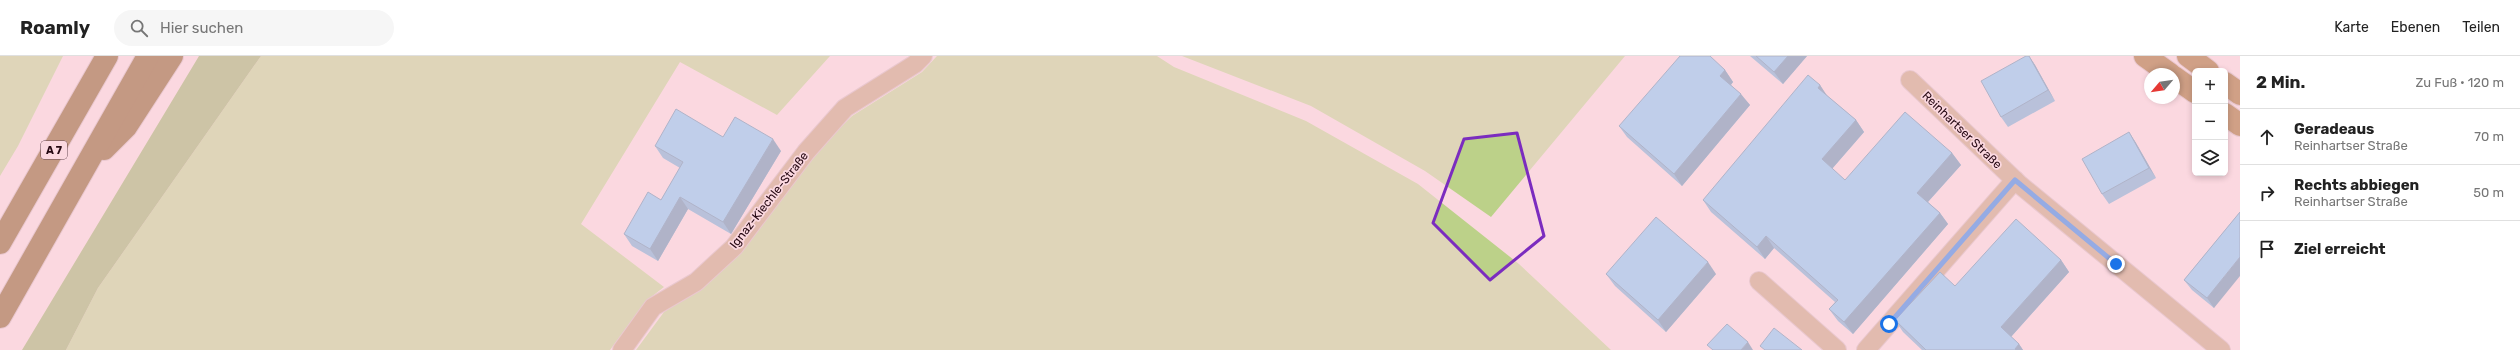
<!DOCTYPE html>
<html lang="de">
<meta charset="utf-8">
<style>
body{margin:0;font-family:Rubik,sans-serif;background:#f6f6f6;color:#222}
.controls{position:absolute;right:12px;top:12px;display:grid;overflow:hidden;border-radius:6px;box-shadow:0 2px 6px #0003}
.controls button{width:36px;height:36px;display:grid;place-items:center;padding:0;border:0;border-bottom:1px solid #e0e0e0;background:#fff;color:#222;font:20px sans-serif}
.compass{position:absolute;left:2144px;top:12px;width:36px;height:36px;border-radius:50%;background:#fff;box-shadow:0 2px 6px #0003;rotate:241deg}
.stop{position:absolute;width:12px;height:12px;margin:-9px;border:3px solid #1a73e8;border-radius:50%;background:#fff}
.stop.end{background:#1a73e8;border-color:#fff;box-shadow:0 1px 4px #0008}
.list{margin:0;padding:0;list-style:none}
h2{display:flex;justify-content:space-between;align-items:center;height:52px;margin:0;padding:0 16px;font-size:17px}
h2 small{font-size:13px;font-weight:400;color:#767676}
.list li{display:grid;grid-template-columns:26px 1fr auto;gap:12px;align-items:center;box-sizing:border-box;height:56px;padding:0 16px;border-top:1px solid #e0e0e0}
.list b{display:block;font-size:15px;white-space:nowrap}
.list p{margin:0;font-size:13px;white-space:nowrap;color:#767676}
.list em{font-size:13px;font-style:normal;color:#767676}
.icon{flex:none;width:22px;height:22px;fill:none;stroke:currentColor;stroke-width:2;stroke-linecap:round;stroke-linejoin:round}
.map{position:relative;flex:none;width:2240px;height:294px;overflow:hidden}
header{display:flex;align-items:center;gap:24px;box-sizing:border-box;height:56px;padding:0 20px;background:#fff;border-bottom:1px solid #e0e0e0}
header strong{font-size:19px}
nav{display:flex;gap:22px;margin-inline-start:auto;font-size:14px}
.search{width:280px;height:36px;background:#f6f6f6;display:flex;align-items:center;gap:10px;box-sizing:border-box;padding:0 14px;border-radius:22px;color:#767676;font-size:15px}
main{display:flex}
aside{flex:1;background:#fff}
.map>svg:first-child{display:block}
</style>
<header>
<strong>Roamly</strong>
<div class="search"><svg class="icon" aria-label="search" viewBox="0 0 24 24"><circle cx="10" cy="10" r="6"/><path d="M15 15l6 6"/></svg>Hier suchen</div>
<nav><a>Karte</a><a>Ebenen</a><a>Teilen</a></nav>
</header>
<main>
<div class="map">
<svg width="2240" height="294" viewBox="0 0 2240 294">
<rect width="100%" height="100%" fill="#fbd8e0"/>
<g fill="#bcd189">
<polygon points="0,0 63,0 18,90 0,120"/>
<polygon points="261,0 830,0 777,59 680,6 581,168 664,231 646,245 610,294 66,294 98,232"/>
<polygon points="937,0 1157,0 1174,11 1306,65 1418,128 1519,208 1611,294 636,294 664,256 702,231 811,100 852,60 922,16"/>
<polygon points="1182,0 1625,0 1491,161 1425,115 1311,50"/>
</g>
<polygon fill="#96ab5f" points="199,0 261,0 98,232 66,294 22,294"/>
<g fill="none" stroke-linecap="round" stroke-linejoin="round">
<g stroke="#d4b3bb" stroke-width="20">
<g id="minor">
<polyline points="1910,24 2019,128 2221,294"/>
<polyline points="1759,225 1837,294"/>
<polyline points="622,294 653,251 696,226 734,191 806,96 845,52 915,8 923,0"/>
<polyline points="1866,294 2015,124"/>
</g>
</g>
<g stroke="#d4b3bb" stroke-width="24">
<g id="major">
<polyline points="2145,0 2170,18"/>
<polyline points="2188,0 2208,15"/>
<polyline points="2174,21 2195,36"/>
<polyline points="2225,27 2240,38"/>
<polyline points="2225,58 2240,69"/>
</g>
</g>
<g stroke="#d4b3bb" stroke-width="24">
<g id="highway">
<polyline points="104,93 126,71 172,0"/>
<polyline points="0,187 107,0"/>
<polyline points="0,261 148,0"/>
</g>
</g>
<use href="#minor" stroke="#c49873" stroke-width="18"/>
<use href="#major" stroke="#9b5c1a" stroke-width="22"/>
<use href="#highway" stroke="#814c13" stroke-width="22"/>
</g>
<g fill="#68a5d3">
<polygon points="1750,0 1807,0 1783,28"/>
<polygon points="2029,0 2035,9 2055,45 2008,71 2001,61"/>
<polygon points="1725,14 1733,26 1731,29 1750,49 1682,130 1627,81 1619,70"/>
<polygon points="1820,29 1826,39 1856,64 1864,76 1832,113 1845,124 1952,97 1961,109 1928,146 1940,157 1948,168 1853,278 1838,265 1829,253 1835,246 1774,192 1765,203 1711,156 1703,144"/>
<polygon points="2129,76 2136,87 2156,122 2109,148 2102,138"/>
<polygon points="723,81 781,95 731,178 688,153 658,205 632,190 624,178 661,144 680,112 663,102 655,90"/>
<polygon points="2240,156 2214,252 2192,234 2184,224"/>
<polygon points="2061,204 2069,216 2011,281 2019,288 2023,294 1922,294 1903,276 1895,264 1955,230"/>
<polygon points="1606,218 1716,218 1666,276 1615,230"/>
</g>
<g fill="#5586ac">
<polygon points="1788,0 1807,0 1783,28 1774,16"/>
<polygon points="2029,0 2035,9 2055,45 2048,34"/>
<polygon points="1725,14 1733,26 1729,31 1720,20"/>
<polygon points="1820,29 1828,41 1818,32"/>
<polygon points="1741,38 1750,49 1682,130 1674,118"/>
<polygon points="1856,64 1864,76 1830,115 1822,103"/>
<polygon points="2129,76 2136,87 2156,122 2149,112"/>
<polygon points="773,83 781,95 731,178 723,166"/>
<polygon points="1952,97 1961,109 1925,149 1917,137"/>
<polygon points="680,141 688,153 658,205 650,193"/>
<polygon points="1940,157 1948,168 1853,278 1844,266"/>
<polygon points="1766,180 1774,192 1765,203 1757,191"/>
<polygon points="2240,201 2240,220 2214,252 2207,242"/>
<polygon points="2061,204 2069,216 2009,283 2001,271"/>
<polygon points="1708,206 1716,218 1666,276 1658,264"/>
<polygon points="1748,286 1753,294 1741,294"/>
<polygon points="2019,288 2023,294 2016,294 2015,293"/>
</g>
<g fill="#79c0f5" stroke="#5586ac">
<polygon points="1680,0 1710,0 1725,14 1720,20 1741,38 1674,118 1619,70"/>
<polygon points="1756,0 1788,0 1774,16"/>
<polygon points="2026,0 2029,0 2048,34 2001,61 1981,25"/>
<polygon points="1808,19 1820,29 1818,32 1856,64 1822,103 1845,124 1905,56 1952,97 1917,137 1940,157 1844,266 1829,253 1838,244 1766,180 1757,191 1703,144"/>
<polygon points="676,53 723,81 735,61 773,83 723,166 680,141 650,193 624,178 648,136 661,144 683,106 655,90"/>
<polygon points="2129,76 2149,112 2102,138 2082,103"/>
<polygon points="2240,156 2240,201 2207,242 2184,224"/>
<polygon points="1656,161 1708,206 1658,264 1606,218"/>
<polygon points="2016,163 2061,204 2001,271 2019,288 2015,293 2016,294 1926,294 1895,264 1940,216 1955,230"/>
<polygon points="1727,268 1748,286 1741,294 1713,294 1707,289"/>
<polygon points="1774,272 1802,294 1765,294 1760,290"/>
</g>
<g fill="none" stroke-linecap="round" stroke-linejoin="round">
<polyline stroke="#1a73e8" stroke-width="5" points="1889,268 2015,124 2116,208"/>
</g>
<path d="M0 0H2240V294H0ZM 1517,77 L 1544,180 L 1490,224 L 1433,167 L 1464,83 Z" fill="#fbd8e0" fill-opacity=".55" fill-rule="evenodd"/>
<path fill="none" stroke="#7b2cbf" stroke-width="3" stroke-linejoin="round" d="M 1517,77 L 1544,180 L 1490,224 L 1433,167 L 1464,83 Z"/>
<g text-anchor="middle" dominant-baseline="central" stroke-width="3.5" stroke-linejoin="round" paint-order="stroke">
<rect fill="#fbd8e0" stroke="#654650" stroke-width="1" x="41" y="85" width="26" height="18" rx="3"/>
<g font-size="11" font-weight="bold" fill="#250812">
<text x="54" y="94">A 7</text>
</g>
<g font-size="12" fill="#250812" stroke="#fbd8e0">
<text transform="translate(1962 74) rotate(44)">Reinhartser Straße</text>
<text transform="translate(769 144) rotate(-52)">Ignaz-Kiechle-Straße</text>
</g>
</g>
</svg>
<div class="controls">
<button>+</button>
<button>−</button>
<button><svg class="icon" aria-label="layers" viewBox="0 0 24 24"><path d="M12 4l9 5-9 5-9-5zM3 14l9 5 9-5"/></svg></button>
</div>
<svg class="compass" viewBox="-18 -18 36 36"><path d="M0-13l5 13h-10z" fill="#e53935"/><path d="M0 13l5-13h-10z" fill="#767676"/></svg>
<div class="stop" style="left:1889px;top:268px"></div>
<div class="stop end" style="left:2116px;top:208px"></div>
</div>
<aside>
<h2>2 Min.<small>Zu Fuß · 120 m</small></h2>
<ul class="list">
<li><svg class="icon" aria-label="ahead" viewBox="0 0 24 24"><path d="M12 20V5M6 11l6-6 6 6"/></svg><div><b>Geradeaus</b><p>Reinhartser Straße</p></div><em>70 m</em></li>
<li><svg class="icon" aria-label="right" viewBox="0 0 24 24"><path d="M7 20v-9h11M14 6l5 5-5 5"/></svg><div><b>Rechts abbiegen</b><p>Reinhartser Straße</p></div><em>50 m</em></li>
<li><svg class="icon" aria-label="arrive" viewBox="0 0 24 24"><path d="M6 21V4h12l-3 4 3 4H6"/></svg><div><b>Ziel erreicht</b></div></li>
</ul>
</aside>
</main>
